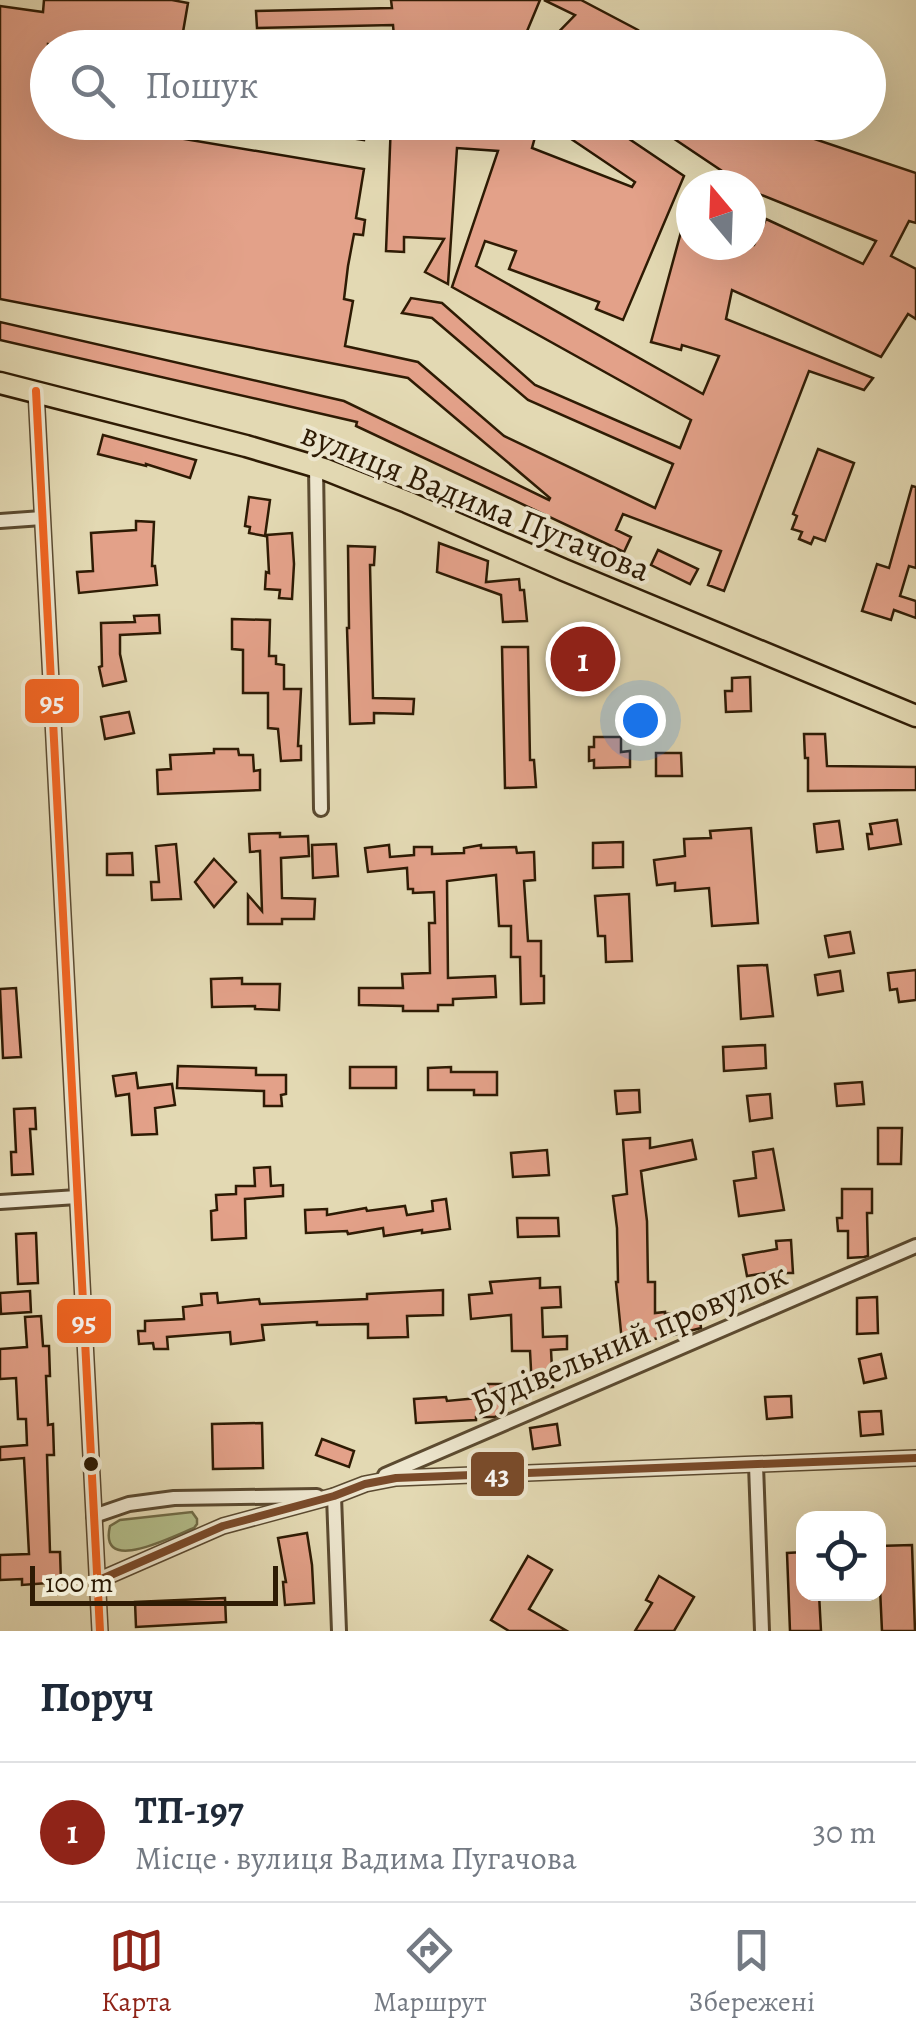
<!DOCTYPE html>
<html lang="uk">
<meta charset="utf-8">
<style>
body{margin:0;font-family:Alegreya,serif;background:#f2f2f3;color:#1f2937}
.controls{position:absolute;right:30px;bottom:30px;display:grid;overflow:hidden;border-radius:20px;box-shadow:0 10px 40px #0002}
.controls button{width:90px;height:90px;display:grid;place-items:center;padding:0;border:0;border-bottom:2px solid #e0e1e3;background:#fff;color:#1f2937;font:50px sans-serif}
.compass{position:absolute;left:676px;top:170px;width:90px;height:90px;border-radius:50%;background:#fff;box-shadow:0 10px 40px #0002;rotate:341deg}
.scale{position:absolute;left:30px;bottom:25px;width:248px;box-sizing:border-box;padding-left:10px;border:5px solid #2e1b04;border-top:0;font-size:28px;line-height:35px;white-space:nowrap;color:#2e1b04;-webkit-text-stroke:8px #ede6ce;paint-order:stroke}
.you{position:absolute;left:640px;top:720px;width:35px;height:35px;margin:-25px;border:8px solid #fff;border-radius:50%;background:#1a73e8;box-shadow:0 0 0 15px #1a73e833}
.badge{display:grid;place-items:center;width:65px;height:65px;border-radius:50%;background:#8f2418;color:#fff;font-size:32px;font-weight:700}
.pin{position:absolute;translate:-50% -50%;border:5px solid #fff;box-shadow:0 2px 10px #0006}
.list{margin:0;padding:0;list-style:none}
h2{display:flex;justify-content:space-between;align-items:center;height:130px;margin:0;padding:0 40px;font-size:42px}
h2 small{font-size:32px;font-weight:400;color:#747a83}
.list li{display:grid;grid-template-columns:65px 1fr auto;gap:30px;align-items:center;box-sizing:border-box;height:140px;padding:0 40px;border-top:2px solid #e0e1e3}
.list b{display:block;font-size:38px;white-space:nowrap}
.list p{margin:0;font-size:32px;white-space:nowrap;color:#747a83}
.list em{font-size:32px;font-style:normal;color:#747a83}
.icon{flex:none;width:55px;height:55px;fill:none;stroke:currentColor;stroke-width:2;stroke-linecap:round;stroke-linejoin:round}
.map{position:relative;flex:none;width:916px;height:1631px;overflow:hidden}
.search{position:absolute;background:#fff;box-shadow:0 10px 40px #0002;left:30px;right:30px;top:30px;height:110px;display:flex;align-items:center;gap:25px;box-sizing:border-box;padding:0 35px;border-radius:55px;color:#747a83;font-size:38px}
.sheet{height:270px;background:#fff}
nav{display:flex;justify-content:space-around;align-items:center;box-sizing:border-box;height:140px;border-top:2px solid #e0e1e3;background:#fff;font-size:28px;color:#747a83}
nav a{display:grid;justify-items:center;gap:5px}
nav .on{color:#8f2418}
.map>svg:first-child{display:block}
</style>
<div class="map">
<svg width="916" height="1631" viewBox="0 0 916 1631">
<rect width="100%" height="100%" fill="#e3d9b3"/>
<filter id="stains"><feTurbulence type="fractalNoise" baseFrequency=".002" numOctaves="4"/><feColorMatrix values="0 0 0 0 .2 0 0 0 0 .09 0 0 0 0 .02 0 0 0 .5 -.17"/></filter>
<radialGradient id="worn" r=".72"><stop offset=".6" stop-color="#630" stop-opacity="0"/><stop offset="1" stop-color="#630" stop-opacity=".3"/></radialGradient>
<path fill="#b4bf8c" stroke="#716d48" stroke-width="2.5" d="M 192,1512 L 197,1519 L 197,1524 L 194,1528 C 173,1536 98,1576 110,1526 L 120,1520 Z"/>
<g fill="#e3a189" stroke="#2e1b04" stroke-width="2.5">
<polygon points="44,0 172,0 188,3 183,32 237,40 236,48 69,48 48,44 48,122 83,122 364,169 356,218 365,220 363,235 354,234 348,266 344,299 353,301 345,346 418,362 504,436 655,508 673,464 528,400 432,318 402,313 411,298 442,303 535,385 680,448 691,420 452,287 498,151 457,148 448,284 425,272 444,239 404,237 404,252 386,251 391,122 476,122 475,128 505,130 506,127 535,137 532,148 632,187 635,182 546,122 604,122 684,176 623,320 596,309 599,302 509,269 516,251 485,241 476,266 703,394 719,356 682,345 681,350 651,342 687,210 691,211 691,245 754,245 766,219 863,264 876,241 754,192 751,190 751,185 743,185 649,122 764,122 916,173 916,223 909,221 891,256 916,269 916,319 908,314 881,357 732,290 726,319 873,378 864,390 809,371 724,591 708,585 721,551 623,514 616,530 631,537 624,552 356,426 357,422 0,340 0,322 344,401 549,500 550,498 408,378 0,299 0,6 43,12"/>
<polygon points="391,0 540,0 520,48 395,48 393,25 257,28 256,11 392,8"/>
<polygon points="544,0 581,0 638,30 661,48 543,48 575,15"/>
<polygon points="299,122 367,122 364,140 298,130"/>
<polygon points="103,435 196,460 190,478 146,464 146,466 98,454"/>
<polygon points="818,449 854,463 825,541 814,537 811,544 799,539 802,532 792,529 797,516 793,514"/>
<polygon points="912,486 916,487 916,568 909,566 900,596 916,601 916,618 894,610 891,620 862,611 877,564 889,568"/>
<polygon points="249,497 270,500 265,536 249,533 250,527 245,526"/>
<polygon points="136,521 154,522 152,566 155,566 157,585 79,593 77,572 93,571 91,533 136,530"/>
<polygon points="292,533 294,564 292,599 279,598 280,590 265,589 266,572 269,573 267,535"/>
<polygon points="439,543 488,561 486,582 519,579 520,590 524,590 527,621 503,622 501,595 437,572"/>
<polygon points="348,546 375,547 374,565 370,565 373,698 414,699 413,714 374,713 374,723 350,724 347,628 349,628"/>
<polygon points="658,550 698,569 690,584 651,565"/>
<polygon points="159,615 160,633 120,635 120,654 126,681 103,686 99,667 102,666 101,623 135,622 134,616"/>
<polygon points="232,619 270,620 269,656 276,656 276,664 284,665 284,689 301,689 298,746 301,746 301,760 281,761 278,729 268,728 268,693 243,693 243,650 232,649"/>
<polygon points="502,647 528,647 530,760 534,760 536,787 505,788"/>
<polygon points="750,677 751,711 726,712 725,691 732,691 732,678"/>
<polygon points="129,712 134,733 105,739 101,717"/>
<polygon points="804,734 825,734 827,766 916,767 916,790 808,791 808,758 805,758"/>
<polygon points="594,737 621,737 621,752 630,751 630,767 594,768 594,760 589,761 589,747 594,747"/>
<polygon points="214,749 238,749 239,755 253,755 254,771 260,770 260,790 158,794 157,770 171,769 170,755 214,753"/>
<polygon points="656,753 681,753 682,776 656,776"/>
<polygon points="897,820 901,844 869,849 867,834 872,834 870,824"/>
<polygon points="839,821 843,849 817,852 814,824"/>
<polygon points="751,828 758,923 712,926 709,888 675,891 675,883 657,885 654,860 685,856 684,839 711,838 710,831"/>
<polygon points="280,833 280,837 308,836 309,856 281,858 282,898 315,899 314,919 282,919 282,924 248,924 248,895 262,911 260,851 250,852 249,834"/>
<polygon points="623,842 623,867 593,868 593,843"/>
<polygon points="176,844 181,899 152,900 151,882 159,882 156,846"/>
<polygon points="336,844 338,876 313,878 312,845"/>
<polygon points="389,845 390,857 414,855 414,847 432,847 432,854 464,853 464,848 481,845 481,848 516,847 517,853 534,852 535,880 524,881 528,941 541,941 541,976 544,976 544,1003 521,1004 520,957 511,957 511,926 499,926 496,875 447,881 448,978 495,976 496,997 453,999 453,1005 438,1005 438,1011 403,1011 403,1006 359,1005 359,988 403,988 402,974 430,973 429,923 435,923 434,892 413,893 413,889 408,889 407,868 368,872 365,848"/>
<polygon points="132,853 133,875 107,875 107,854"/>
<polygon points="214,859 236,882 214,907 195,882"/>
<polygon points="629,894 632,961 606,962 605,936 598,936 595,896"/>
<polygon points="850,932 854,953 829,957 825,936"/>
<polygon points="767,965 773,1016 741,1019 738,966"/>
<polygon points="916,970 916,1000 899,1002 897,989 890,990 888,973"/>
<polygon points="840,971 843,991 818,995 815,975"/>
<polygon points="242,978 242,984 280,984 279,1010 255,1009 255,1006 212,1007 211,979"/>
<polygon points="16,988 21,1057 3,1058 0,989"/>
<polygon points="765,1045 766,1068 724,1071 723,1047"/>
<polygon points="178,1066 256,1068 256,1075 286,1075 286,1094 281,1095 282,1106 264,1106 264,1091 177,1088"/>
<rect x="350" y="1067" width="46" height="21"/>
<polygon points="451,1067 451,1072 497,1072 497,1095 474,1095 474,1090 428,1090 428,1068"/>
<polygon points="136,1073 138,1088 172,1084 175,1105 155,1108 157,1134 132,1135 129,1094 116,1096 113,1076"/>
<polygon points="862,1082 864,1104 837,1106 835,1084"/>
<polygon points="639,1090 640,1112 617,1114 615,1091"/>
<polygon points="770,1094 772,1118 750,1121 747,1096"/>
<polygon points="35,1108 36,1129 30,1129 33,1174 12,1175 11,1152 16,1152 14,1109"/>
<polygon points="878,1128 902,1128 901,1164 878,1164"/>
<polygon points="650,1138 650,1148 692,1140 696,1159 641,1171 647,1221 648,1282 655,1282 655,1313 665,1312 665,1314 699,1310 701,1328 662,1338 622,1342 616,1282 618,1282 617,1228 613,1196 627,1194 623,1140"/>
<polygon points="773,1149 784,1210 739,1216 734,1181 756,1178 753,1152"/>
<polygon points="547,1150 549,1175 513,1177 511,1153"/>
<polygon points="270,1167 271,1186 283,1185 283,1196 245,1199 246,1238 212,1240 211,1211 217,1210 216,1195 236,1194 236,1186 255,1186 254,1168"/>
<polygon points="842,1189 872,1189 872,1213 867,1213 868,1256 864,1257 848,1258 848,1231 838,1231 837,1218 842,1218"/>
<polygon points="446,1199 450,1229 422,1233 422,1230 384,1236 383,1228 348,1234 347,1231 306,1233 305,1210 327,1209 327,1215 366,1208 367,1211 405,1206 407,1215 433,1211 432,1201"/>
<polygon points="517,1218 558,1218 559,1236 518,1237"/>
<polygon points="36,1233 38,1283 18,1284 16,1234"/>
<polygon points="791,1240 793,1273 778,1273 778,1271 747,1276 743,1255 777,1249 776,1241"/>
<polygon points="540,1278 540,1288 560,1287 561,1307 542,1308 543,1337 567,1336 567,1349 551,1350 553,1387 532,1388 530,1351 512,1351 511,1315 471,1319 469,1295 492,1293 490,1282"/>
<polygon points="443,1290 443,1315 407,1316 408,1337 368,1338 368,1324 317,1325 317,1322 262,1325 264,1340 231,1344 230,1332 167,1337 168,1349 154,1349 153,1343 139,1344 138,1331 145,1331 145,1321 184,1319 183,1307 202,1305 201,1294 217,1293 218,1303 259,1299 260,1304 367,1299 367,1294"/>
<polygon points="30,1291 31,1312 1,1314 0,1293"/>
<polygon points="877,1297 878,1333 857,1334 857,1298"/>
<polygon points="41,1316 43,1346 49,1346 50,1376 46,1376 48,1425 53,1424 54,1455 47,1455 50,1552 60,1552 61,1582 22,1585 22,1579 0,1580 0,1555 29,1554 24,1458 0,1460 0,1447 27,1445 26,1419 18,1419 16,1378 0,1379 0,1349 27,1347 25,1317"/>
<polygon points="881,1354 886,1378 864,1383 859,1359"/>
<polygon points="488,1384 502,1384 502,1396 506,1396 506,1412 495,1417 476,1417 476,1420 416,1423 414,1399 446,1397 447,1401 488,1397"/>
<polygon points="791,1396 792,1417 767,1419 765,1397"/>
<polygon points="881,1411 883,1434 861,1436 859,1412"/>
<polygon points="262,1423 263,1468 213,1469 212,1424"/>
<polygon points="557,1424 560,1445 533,1449 530,1428"/>
<polygon points="322,1439 354,1451 349,1467 316,1455"/>
<polygon points="307,1533 312,1565 314,1603 285,1605 283,1582 286,1582 278,1538"/>
<polygon points="912,1545 915,1631 882,1631 878,1546"/>
<polygon points="804,1552 804,1594 819,1594 821,1631 790,1631 787,1553"/>
<polygon points="528,1556 552,1570 529,1609 567,1631 509,1631 491,1620"/>
<polygon points="659,1576 694,1597 674,1631 635,1631 652,1603 646,1600"/>
<polygon points="225,1598 226,1622 136,1627 135,1602"/>
</g>
<g fill="none" stroke-linecap="round" stroke-linejoin="round">
<g stroke="#5b4a30" stroke-width="18">
<g id="street">
<polyline points="36,391 100,1631"/>
<polyline points="316,467 321,809"/>
<polyline points="0,521 42,518"/>
<polyline points="0,1202 77,1197"/>
<polyline points="756,1465 762,1631"/>
<polyline points="385,1475 916,1246"/>
<polyline points="334,1496 339,1631"/>
<polyline points="94,1516 129,1504 174,1498 317,1496"/>
<polyline points="97,1581 223,1526 334,1496 365,1484 396,1478 916,1458"/>
</g>
</g>
<g stroke="#2e1b04" stroke-width="25">
<polyline id="primary" points="0,383 246,446 324,469 407,502 564,570 916,716"/>
</g>
<use href="#street" stroke="#ede6ce" stroke-width="12"/>
<use href="#primary" stroke="#e3d9b3" stroke-width="20"/>
<g stroke="#ede6ce" stroke-width="15">
<polyline id="bus-1" points="36,391 100,1631"/>
</g>
<g stroke="#ede6ce" stroke-width="15">
<polyline id="bus-2" points="97,1581 223,1526 334,1496 365,1484 396,1478 916,1458"/>
</g>
<use href="#bus-1" stroke="#f26522" stroke-width="8"/>
<use href="#bus-2" stroke="#7a4b2a" stroke-width="8"/>
</g>
<circle fill="#2e1b04" stroke="#ede6ce" stroke-width="4" cx="91" cy="1464" r="9"/>
<g text-anchor="middle" dominant-baseline="central" stroke-width="8" stroke-linejoin="round" paint-order="stroke">
<g font-size="35" fill="#2e1b04" stroke="#ede6ce">
<text transform="translate(476 501) rotate(22)">вулиця Вадима Пугачова</text>
<text transform="translate(629 1338) rotate(-23)">Будівельний провулок</text>
</g>
</g>
<g stroke="#ede6ce" stroke-width="4">
<rect x="23" y="677" width="58" height="48" rx="10" fill="#f26522"/>
<rect x="55" y="1297" width="58" height="48" rx="10" fill="#f26522"/>
<rect x="469" y="1450" width="57" height="48" rx="10" fill="#7a4b2a"/>
</g>
<g font-size="28" text-anchor="middle" font-weight="bold" fill="#fff">
<text x="52" y="711">95</text>
<text x="84" y="1331">95</text>
<text x="497" y="1484">43</text>
</g>
<rect width="100%" height="100%" filter="url(#stains)"/>
<rect width="100%" height="100%" fill="url(#worn)"/>
</svg>
<div class="controls">
<button><svg class="icon" aria-label="locate" viewBox="0 0 24 24"><circle cx="12" cy="12" r="6"/><path d="M12 2v4M12 18v4M2 12h4M18 12h4"/></svg></button>
</div>
<svg class="compass" viewBox="-18 -18 36 36"><path d="M0-13l5 13h-10z" fill="#e53935"/><path d="M0 13l5-13h-10z" fill="#747a83"/></svg>
<div class="scale">100 m</div>
<div class="you"></div>
<div class="pin badge" style="left:583px;top:659px">1</div>
<div class="search"><svg class="icon" aria-label="search" viewBox="0 0 24 24"><circle cx="10" cy="10" r="6"/><path d="M15 15l6 6"/></svg>Пошук</div>
</div>
<section class="sheet">
<h2>Поруч<small></small></h2>
<ul class="list">
<li><span class="badge">1</span><div><b>ТП-197</b><p>Місце · вулиця Вадима Пугачова</p></div><em>30 m</em></li>
</ul>
</section>
<nav>
<a class="on"><svg class="icon" aria-label="map" viewBox="0 0 24 24"><path d="M3 6l6-2 6 2 6-2v14l-6 2-6-2-6 2zM9 4v14M15 6v14"/></svg>Карта</a>
<a><svg class="icon" aria-label="directions" viewBox="0 0 24 24"><path d="M12 3l9 9-9 9-9-9zM9 14v-3h6M13 9l2 2-2 2"/></svg>Маршрут</a>
<a><svg class="icon" aria-label="saved" viewBox="0 0 24 24"><path d="M7 4h10v16l-5-4-5 4z"/></svg>Збережені</a>
</nav>
